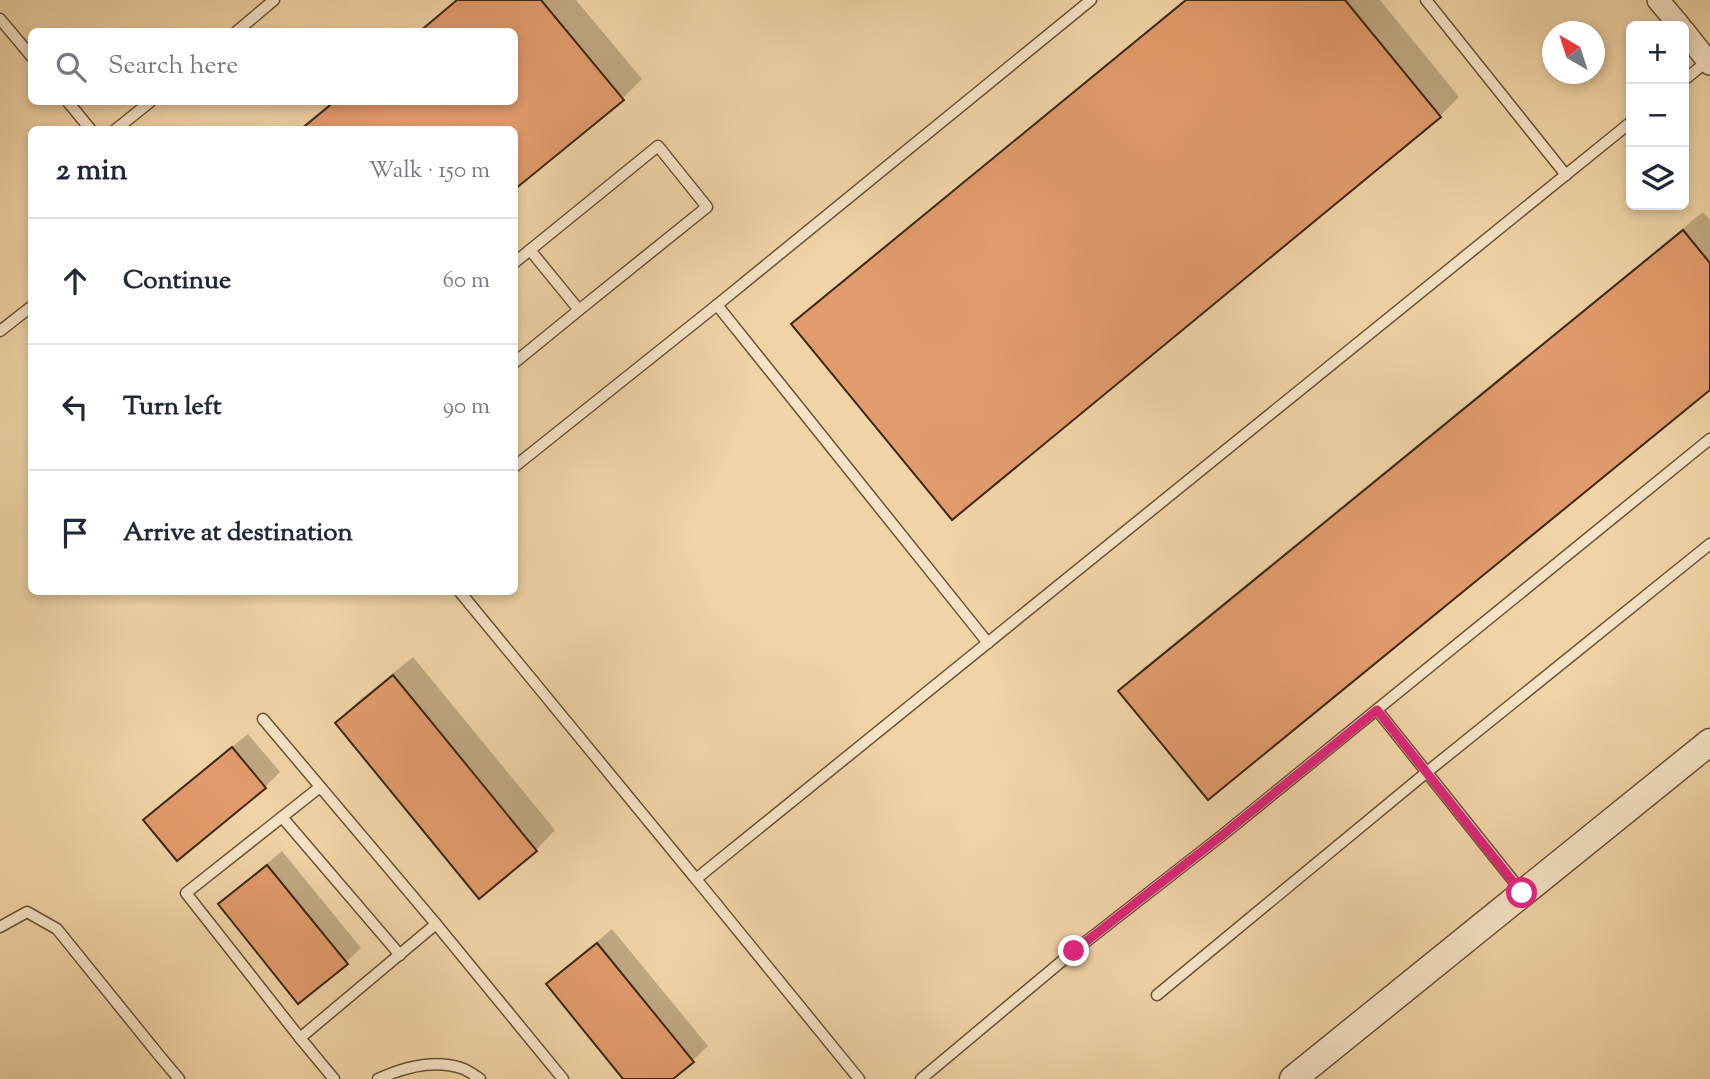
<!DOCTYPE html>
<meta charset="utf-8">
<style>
body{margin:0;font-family:"Sorts Mill Goudy",serif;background:#f6f6f7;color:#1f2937}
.controls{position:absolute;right:21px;top:21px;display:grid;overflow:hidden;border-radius:10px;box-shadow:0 4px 10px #0003}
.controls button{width:63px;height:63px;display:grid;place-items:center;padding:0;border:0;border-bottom:2px solid #e0e1e3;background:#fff;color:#1f2937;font:35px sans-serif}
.compass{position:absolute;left:1542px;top:21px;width:63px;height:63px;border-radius:50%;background:#fff;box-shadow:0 4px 10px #0003;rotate:321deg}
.stop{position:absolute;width:21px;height:21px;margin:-16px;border:5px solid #db2777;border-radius:50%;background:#fff}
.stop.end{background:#db2777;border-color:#fff;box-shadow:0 2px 7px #0008}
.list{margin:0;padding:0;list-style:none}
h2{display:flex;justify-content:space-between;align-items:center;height:91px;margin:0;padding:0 28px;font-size:30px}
h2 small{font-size:23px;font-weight:400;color:#747a83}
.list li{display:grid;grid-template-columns:46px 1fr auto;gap:21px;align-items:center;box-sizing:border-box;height:126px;padding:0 28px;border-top:2px solid #e0e1e3}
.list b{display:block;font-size:26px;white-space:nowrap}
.list em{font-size:23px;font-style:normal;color:#747a83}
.icon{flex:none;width:38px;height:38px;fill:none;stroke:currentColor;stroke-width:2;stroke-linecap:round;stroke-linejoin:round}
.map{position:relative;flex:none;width:1710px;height:1079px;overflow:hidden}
.search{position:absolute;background:#fff;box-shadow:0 4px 10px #0003;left:28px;top:28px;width:490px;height:77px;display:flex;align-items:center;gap:18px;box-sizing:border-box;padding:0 24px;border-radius:10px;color:#747a83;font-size:26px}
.panel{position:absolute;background:#fff;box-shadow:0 4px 10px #0003;left:28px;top:126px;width:490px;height:469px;border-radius:10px}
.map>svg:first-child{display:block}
</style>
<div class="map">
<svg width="1710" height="1079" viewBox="0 0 1710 1079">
<rect width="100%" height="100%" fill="#f1d4a6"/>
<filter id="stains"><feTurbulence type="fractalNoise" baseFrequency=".00286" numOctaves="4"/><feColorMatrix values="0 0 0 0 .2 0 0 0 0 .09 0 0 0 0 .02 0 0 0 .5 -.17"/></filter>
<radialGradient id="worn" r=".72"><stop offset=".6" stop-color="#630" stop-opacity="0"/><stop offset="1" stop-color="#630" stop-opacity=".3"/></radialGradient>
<g fill="#0003">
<polygon points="456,0 576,0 642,79 622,99 514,130 298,130 332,102 514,102 514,32 417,32"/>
<polygon points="1184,0 1380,0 1459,97 1440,116 794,325 813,305"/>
<polygon points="1703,212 1710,220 1710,388 1120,691 1140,671"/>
<polygon points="413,657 555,830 536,850 337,723 356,703"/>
<polygon points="248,734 280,772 265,787 146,820 160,805"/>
<polygon points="282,851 361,948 346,962 220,905 235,890"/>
<polygon points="612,929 708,1046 693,1060 670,1079 625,1079 548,984 563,970"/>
</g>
<g fill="#e29b6c" stroke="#3e2813" stroke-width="2">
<polygon points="457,0 541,0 624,100 514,190 514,130 300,130 334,102 514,102 514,32 419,32"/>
<polygon points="1186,0 1345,0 1441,117 952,520 791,324"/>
<polygon points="1683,230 1710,263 1710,390 1208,800 1118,691"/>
<polygon points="393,675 537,851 479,899 335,723"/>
<polygon points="232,747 266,788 177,861 143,820"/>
<polygon points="267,865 348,964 298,1004 218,904"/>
<polygon points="597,943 694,1062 673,1079 623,1079 546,984"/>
</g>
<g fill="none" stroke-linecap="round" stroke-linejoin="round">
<g stroke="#6b5338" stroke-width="13">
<g id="service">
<polyline points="1426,0 1566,175"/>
<polyline points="0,19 32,57"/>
<polyline points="236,32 274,0"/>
<polyline points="1684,80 1709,60"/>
<polyline points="68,102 91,130"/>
<polyline points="115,130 150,102"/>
<polyline points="530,250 658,146 707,207 579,310"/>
<polyline points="514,263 530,250 579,310 514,363"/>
<polyline points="717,305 988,643"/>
<polyline points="0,331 32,306"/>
<polyline points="514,467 717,305 1091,0"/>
<polyline points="460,592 696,879"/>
<polyline points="1377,710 1523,893"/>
<polyline points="263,719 436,924 563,1079"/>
<polyline points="282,817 400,955"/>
<polyline points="0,927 27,912 57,929 158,1054 179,1079"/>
<polyline points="1157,995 1427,772 1710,544"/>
<polyline points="300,1038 186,893 320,787"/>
<polyline points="334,1079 300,1038 436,924"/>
<path d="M 378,1079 C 402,1068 434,1059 461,1068 C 468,1070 474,1075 480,1079"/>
<polyline points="859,1079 696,879 1631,122"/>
<polyline points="921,1079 1074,951 1220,837 1710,439"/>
</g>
</g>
<g stroke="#6b5338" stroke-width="24">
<g id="minor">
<polyline points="1658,0 1680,26"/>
<polyline points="1684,31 1710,64"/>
</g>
</g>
<g stroke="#6b5338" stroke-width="29">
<polyline id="tertiary" points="1293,1079 1710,742"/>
</g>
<use href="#service" stroke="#f6e3c5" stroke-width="10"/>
<use href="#minor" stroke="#f6e3c5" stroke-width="21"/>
<use href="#tertiary" stroke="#f6e3c5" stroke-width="26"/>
</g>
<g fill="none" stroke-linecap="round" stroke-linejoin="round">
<polyline stroke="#db2777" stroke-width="9" points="1074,951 1220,837 1377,710 1522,893"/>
</g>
<rect width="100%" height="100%" filter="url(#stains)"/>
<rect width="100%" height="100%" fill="url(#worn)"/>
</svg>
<div class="controls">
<button>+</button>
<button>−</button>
<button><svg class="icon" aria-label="layers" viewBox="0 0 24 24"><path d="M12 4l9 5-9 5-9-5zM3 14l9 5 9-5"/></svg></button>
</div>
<svg class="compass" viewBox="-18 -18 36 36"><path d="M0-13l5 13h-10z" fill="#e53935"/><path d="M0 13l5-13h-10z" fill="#747a83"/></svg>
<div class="stop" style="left:1522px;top:893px"></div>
<div class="stop end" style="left:1074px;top:951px"></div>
<div class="search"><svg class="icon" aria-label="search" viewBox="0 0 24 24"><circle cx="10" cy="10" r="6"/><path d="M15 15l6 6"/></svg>Search here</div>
<section class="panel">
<h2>2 min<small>Walk · 150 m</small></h2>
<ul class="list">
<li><svg class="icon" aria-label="ahead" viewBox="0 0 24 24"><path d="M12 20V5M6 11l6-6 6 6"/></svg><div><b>Continue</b></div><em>60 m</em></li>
<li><svg class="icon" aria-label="left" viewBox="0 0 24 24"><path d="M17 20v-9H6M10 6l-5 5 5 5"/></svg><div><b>Turn left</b></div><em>90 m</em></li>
<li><svg class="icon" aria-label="arrive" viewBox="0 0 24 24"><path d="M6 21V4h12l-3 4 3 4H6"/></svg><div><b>Arrive at destination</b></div></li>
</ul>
</section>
</div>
